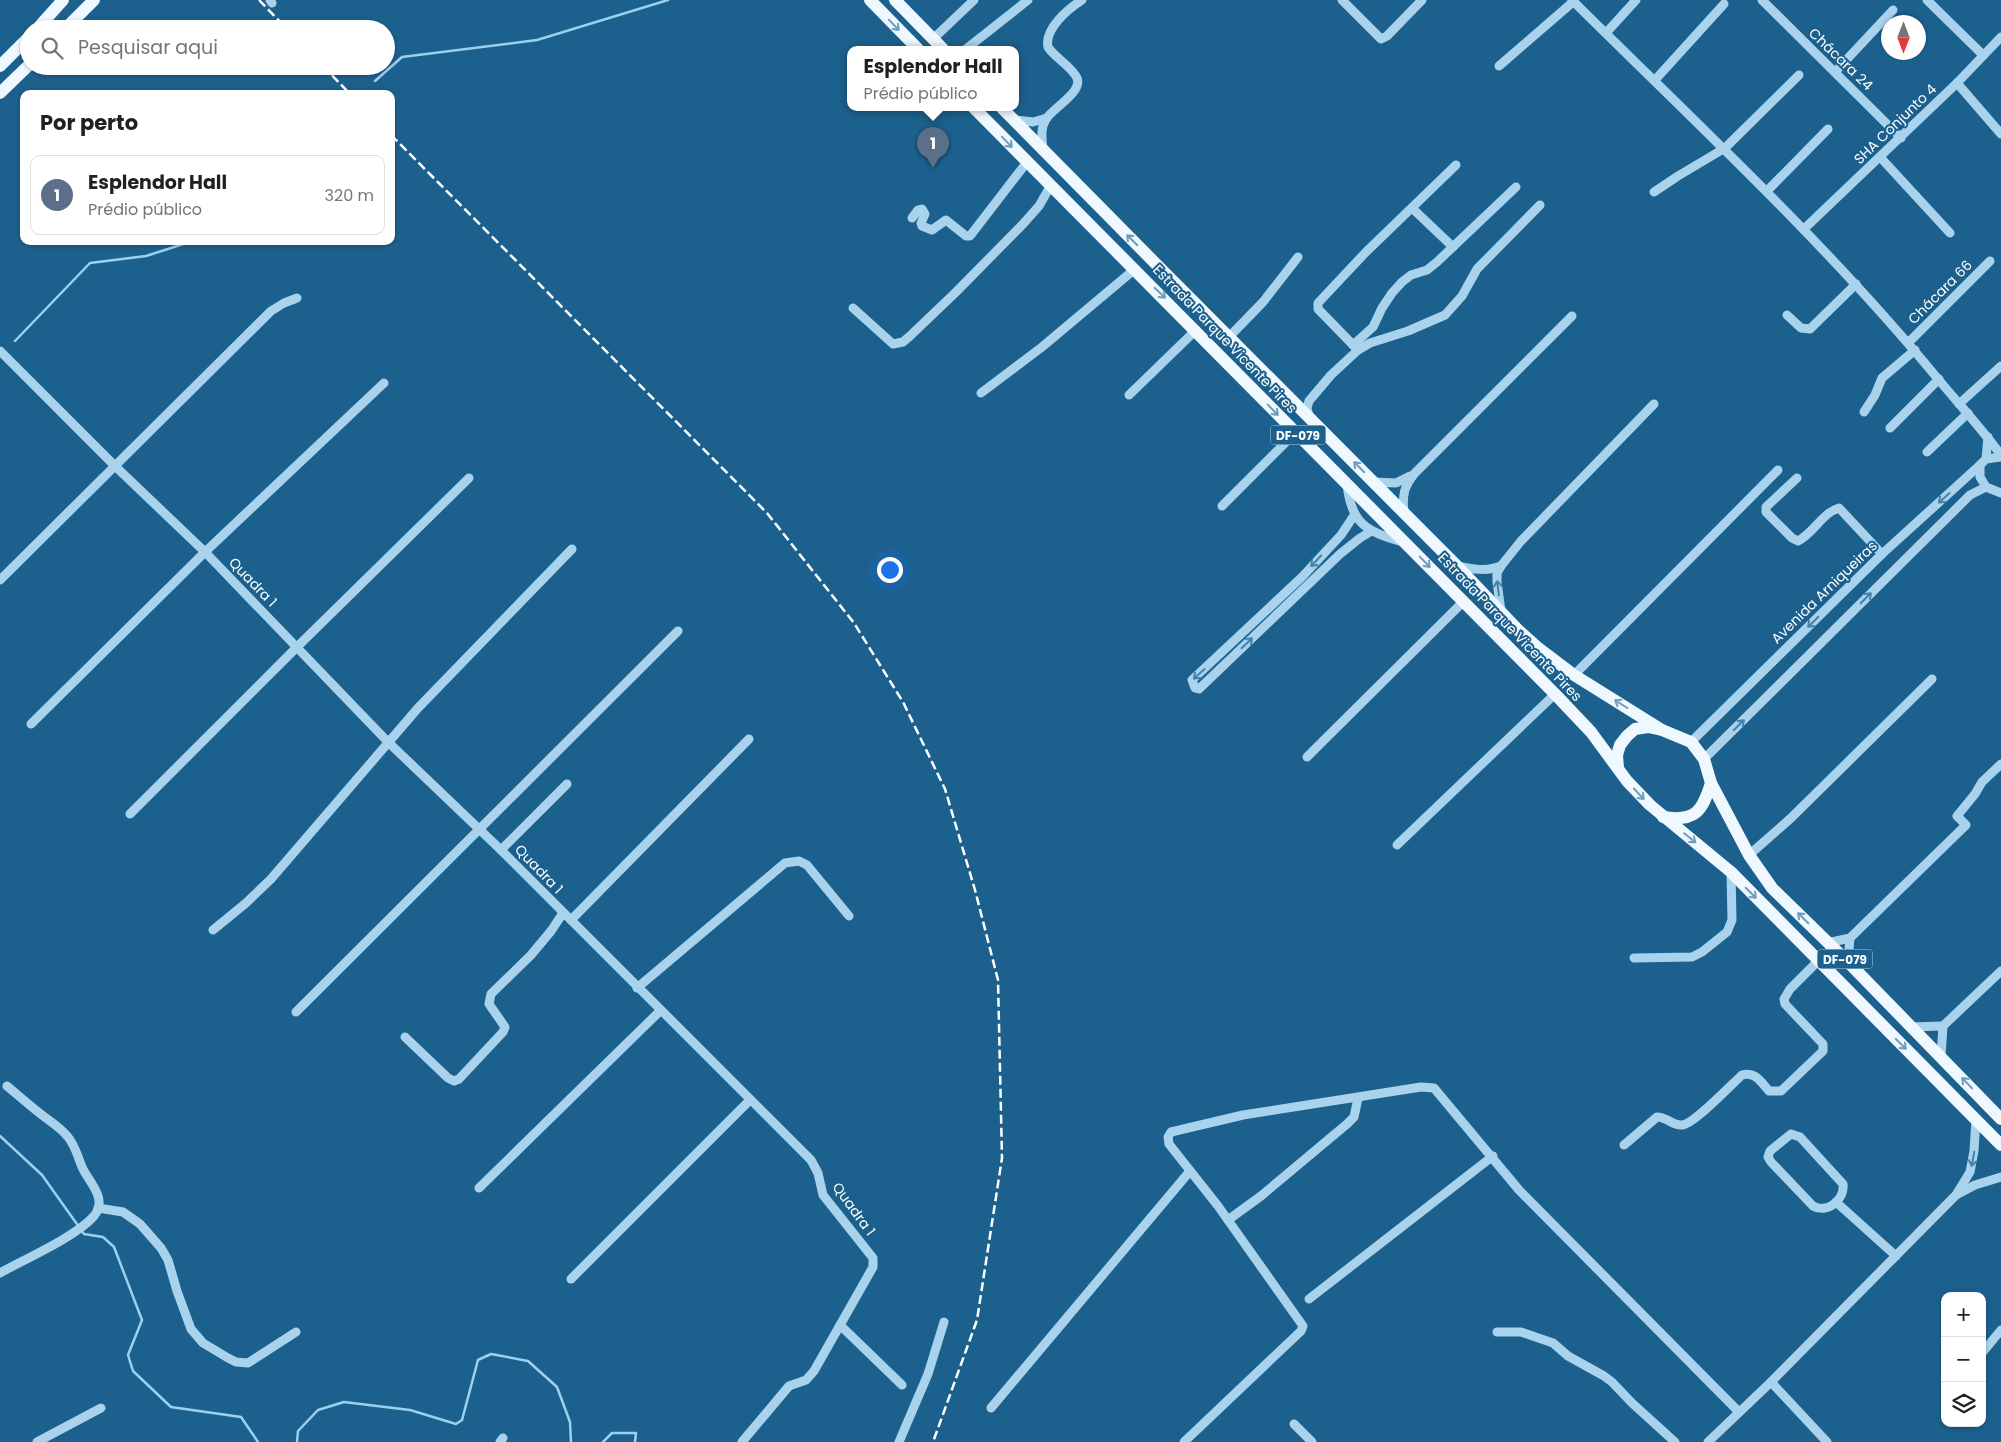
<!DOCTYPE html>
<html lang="pt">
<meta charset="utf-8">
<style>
body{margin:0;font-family:Poppins,sans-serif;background:#f2f2f2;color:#202124}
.controls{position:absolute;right:15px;bottom:15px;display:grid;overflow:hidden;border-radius:10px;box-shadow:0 1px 4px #0004}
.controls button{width:45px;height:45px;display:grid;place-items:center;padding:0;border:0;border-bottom:1px solid #e0e0e0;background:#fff;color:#202124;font:25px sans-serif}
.compass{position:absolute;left:1881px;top:15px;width:45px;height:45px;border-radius:50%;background:#fff;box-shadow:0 1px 4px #0004;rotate:180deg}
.you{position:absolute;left:889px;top:569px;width:18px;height:18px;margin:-12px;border:4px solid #fff;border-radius:50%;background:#1a73e8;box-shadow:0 0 0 8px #1a73e833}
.badge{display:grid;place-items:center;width:32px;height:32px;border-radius:50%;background:#db2777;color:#fff;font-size:16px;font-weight:700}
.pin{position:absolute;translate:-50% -41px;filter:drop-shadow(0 1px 2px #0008)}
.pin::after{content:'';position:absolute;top:26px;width:18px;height:15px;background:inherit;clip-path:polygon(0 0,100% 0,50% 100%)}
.popup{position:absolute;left:847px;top:46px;width:172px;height:65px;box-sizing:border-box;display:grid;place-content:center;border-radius:10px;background:#fff;filter:drop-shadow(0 1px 4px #0005);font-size:16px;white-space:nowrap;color:#757577}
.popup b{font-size:19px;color:#202124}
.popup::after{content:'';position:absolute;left:50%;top:100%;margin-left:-10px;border:10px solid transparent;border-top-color:#fff}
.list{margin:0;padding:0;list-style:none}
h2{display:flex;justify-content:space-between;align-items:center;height:65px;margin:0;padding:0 20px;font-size:21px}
h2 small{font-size:16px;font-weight:400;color:#757577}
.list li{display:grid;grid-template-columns:32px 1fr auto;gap:15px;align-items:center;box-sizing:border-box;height:80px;margin:0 10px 10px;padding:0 10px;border:1px solid #e0e0e0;border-radius:10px}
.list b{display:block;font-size:19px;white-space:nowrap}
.list p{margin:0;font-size:16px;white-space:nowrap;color:#757577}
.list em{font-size:16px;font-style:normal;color:#757577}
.icon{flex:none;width:28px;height:28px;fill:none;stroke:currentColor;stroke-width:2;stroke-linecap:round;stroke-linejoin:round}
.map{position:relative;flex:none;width:2001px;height:1442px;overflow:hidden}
.search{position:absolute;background:#fff;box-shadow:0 1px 4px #0004;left:20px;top:20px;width:375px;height:55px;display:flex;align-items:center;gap:12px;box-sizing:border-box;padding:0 18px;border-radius:28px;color:#757577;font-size:19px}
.panel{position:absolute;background:#fff;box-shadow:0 1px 4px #0004;left:20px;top:90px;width:375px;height:155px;border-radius:10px}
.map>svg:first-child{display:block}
</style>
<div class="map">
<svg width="2001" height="1442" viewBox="0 0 2001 1442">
<rect width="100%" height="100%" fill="#1c608d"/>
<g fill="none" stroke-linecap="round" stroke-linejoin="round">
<g stroke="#9cd0ef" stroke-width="2.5">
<polyline points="375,81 402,57 537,40 668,0"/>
<polyline points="15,341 90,263 146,256 193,241"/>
<polyline points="0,1136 42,1175 84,1234 103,1237 114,1247 142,1320 128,1355 133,1371 171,1407 241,1417 258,1442"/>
<polyline points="297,1442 298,1431 318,1410 344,1402 410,1410 456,1424 462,1420 478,1360 491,1354 528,1361 557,1387 570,1422 571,1442"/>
<polyline points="603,1442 612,1433 636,1433 635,1442"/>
</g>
<g stroke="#a9d3ed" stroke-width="9">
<polyline points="270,0 272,3"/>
<polyline points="1342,0 1381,39 1387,36 1422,0"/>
<path d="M 1572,0 C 1697,124 1826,243 1938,379 C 1959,404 1981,428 2001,455"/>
<polyline points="1762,0 1901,138"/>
<polyline points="1927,0 1983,55"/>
<polyline points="1606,33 1636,0"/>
<polyline points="933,39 974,0"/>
<polyline points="966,49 1028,0"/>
<polyline points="1499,66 1574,1"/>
<polyline points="1835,72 1893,10"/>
<polyline points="1655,80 1724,4"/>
<polyline points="1957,83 2001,134"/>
<polyline points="1015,120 1033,122 1047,118"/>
<path d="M 1043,150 C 1042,139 1040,129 1046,119 C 1053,108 1083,92 1077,78 C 1071,66 1055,58 1048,47 C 1044,29 1068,9 1082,0"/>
<polyline points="1880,157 1950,233"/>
<polyline points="1767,191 1828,129"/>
<polyline points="1654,192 1678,176 1725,148 1799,75"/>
<polyline points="1412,208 1453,247"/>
<polyline points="912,218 918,210 922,209 925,214 921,223 922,226 932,230 946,220 966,236 970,236 1027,162"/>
<polyline points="1805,228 1957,83 2001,37"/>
<polyline points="853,308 893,344 903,342 910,336 956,292 1023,224 1039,206 1051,185"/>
<polyline points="1787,315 1801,328 1810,329 1856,284"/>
<polyline points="1229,337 1263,302 1298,257"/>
<polyline points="1909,342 1990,261"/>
<polyline points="1353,345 1373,327 1382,308 1392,293 1402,282 1411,275 1427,270 1437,262 1516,187"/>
<polyline points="1358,350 1318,309 1318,303 1366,252 1456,165"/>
<polyline points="0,351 116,467 205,552 388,742 501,850 811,1160 818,1173 823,1195 873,1258 873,1267 814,1371 806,1380 789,1386 742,1442"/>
<polyline points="981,393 1042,347 1135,269"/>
<polyline points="1129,395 1196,330"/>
<polyline points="1959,404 2001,366"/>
<polyline points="1864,412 1875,395 1882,378 1915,350"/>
<polyline points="1309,416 1307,408 1309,401 1331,375 1358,350 1370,343 1408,331 1445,315 1462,296 1477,269 1540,205"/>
<polyline points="1890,428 1939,379"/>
<polyline points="1927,452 1968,413"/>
<polyline points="2001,457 1986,459 1980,465 1980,477 1986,487 2001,493"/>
<polyline points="1986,459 1988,437"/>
<path d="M 1797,478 L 1766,507 L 1766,512 L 1792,538 L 1798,541 C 1814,533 1822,513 1839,508 L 1882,554"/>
<polyline points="1374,482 1396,483 1410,476"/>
<path d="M 1347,484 C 1351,524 1367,532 1403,542"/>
<polyline points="1222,506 1296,432"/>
<path d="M 1404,513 C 1402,495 1404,486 1415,473 L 1572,316"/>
<polyline points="1355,514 1341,535 1302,577 1192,680 1195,688 1199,689 1340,554 1360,538 1370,532"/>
<path d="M 1457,566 C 1471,569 1487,572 1501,566"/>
<polyline points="0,580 271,311 284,303 297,298"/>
<polyline points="1501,611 1497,582 1497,573 1501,566 1521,541 1654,404"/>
<polyline points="1574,675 1778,470"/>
<polyline points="31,724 205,552 384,383"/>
<polyline points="1691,742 1882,554 1980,465"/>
<polyline points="1307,757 1464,601"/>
<polyline points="1704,759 1970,495 1986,487"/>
<polyline points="130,814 297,647 469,478"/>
<polyline points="1397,845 1555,694"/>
<polyline points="501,850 567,784"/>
<polyline points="1749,855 1791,818 1932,679"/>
<polyline points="571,920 749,739"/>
<polyline points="213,930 246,903 271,879 418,708 572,549"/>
<polyline points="1827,943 1850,938 1966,825 1957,816 1975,794 1982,782 2001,764"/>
<polyline points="1634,958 1692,957 1702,952 1727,932 1732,920 1731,872"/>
<polyline points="1848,962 1850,938"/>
<polyline points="637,988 785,863 799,861 807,865 849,916"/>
<polyline points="296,1012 678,631"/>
<polyline points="1910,1027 1943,1026"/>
<polyline points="405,1037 448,1078 454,1081 459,1079 503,1032 505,1027 489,1004 491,994 531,955 551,931 563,913"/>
<polyline points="1941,1056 1943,1026 2001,971"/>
<path d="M 1791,1134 L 1800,1137 L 1843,1184 C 1845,1200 1827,1214 1813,1206 L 1771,1162 L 1768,1157 L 1770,1151 Z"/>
<path d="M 1624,1145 L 1657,1117 C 1667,1117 1673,1126 1682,1125 C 1693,1125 1732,1084 1742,1075 C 1755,1071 1761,1082 1769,1091 L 1781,1091 L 1823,1051 L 1823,1044 L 1785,1004 L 1784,999 L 1790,989 L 1818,961"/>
<polyline points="479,1188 660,1011"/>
<polyline points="1956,1195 1975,1185 2001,1177"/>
<polyline points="1836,1202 1896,1256"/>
<polyline points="98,1208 123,1212 140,1224 161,1248 168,1260 177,1291 191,1329 203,1343 228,1358 236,1362 248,1363 296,1332"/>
<polyline points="1228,1220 1261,1196 1347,1124 1354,1117 1358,1098"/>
<path d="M 0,1273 C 25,1259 77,1236 94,1216 C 107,1200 92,1185 84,1171 C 78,1160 77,1148 68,1137 C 61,1128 51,1122 42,1115 C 30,1106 19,1096 7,1086"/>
<polyline points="571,1279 750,1100"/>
<polyline points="1309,1299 1493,1156"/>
<polyline points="840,1325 902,1385"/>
<polyline points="1497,1332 1521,1332 1553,1343 1568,1356 1604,1376 1612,1382 1632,1403 1675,1442"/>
<polyline points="1982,1353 2001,1330"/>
<polyline points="1771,1382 1827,1442"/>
<polyline points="991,1408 1190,1171"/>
<polyline points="1294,1424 1312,1442"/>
<polyline points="37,1442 101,1408"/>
<polyline points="500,1442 503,1438"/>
<polyline points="899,1442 928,1374 944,1322"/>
<polyline points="1184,1442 1301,1331 1303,1326 1218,1206 1169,1144 1168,1137 1171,1132 1243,1115 1421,1087 1434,1088 1519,1190 1739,1412"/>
<polyline points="1708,1442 1771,1382 1956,1195 1970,1172 1974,1151 1976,1119"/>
</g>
<g stroke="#eff8ff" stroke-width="12">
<polyline points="870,0 918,49"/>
<polyline points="895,0 943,49"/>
<polyline points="37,29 63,0"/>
<polyline points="65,29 94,0"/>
<polyline points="0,66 29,37"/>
<polyline points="0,93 29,65"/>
<polyline points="973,107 1555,694 1591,732 1627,781 1650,805 1731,872 2001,1145"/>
<polyline points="1001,107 1160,268 1457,566 1517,629 1537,647 1574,675 1662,730"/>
<polyline points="1618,768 1617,755 1620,745 1627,736 1635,729 1648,727 1662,730 1691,742 1704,759 1711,783 1749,855 1772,888 1848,962 2001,1119"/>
<path d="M 1663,817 C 1695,822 1702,812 1711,783"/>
</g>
<g stroke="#fff" stroke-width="2.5" stroke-dasharray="9 4" stroke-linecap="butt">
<polyline points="259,0 287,29"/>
<polyline points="323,66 350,94"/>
<polyline points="391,135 767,513 854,623 903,702 945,789 975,890 998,980 1002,1158 977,1320 933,1442"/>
</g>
</g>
<defs><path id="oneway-shaft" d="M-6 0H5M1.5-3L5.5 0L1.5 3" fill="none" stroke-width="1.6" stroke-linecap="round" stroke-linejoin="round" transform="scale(1.25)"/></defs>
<g stroke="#709dbb">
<use href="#oneway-shaft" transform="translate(894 25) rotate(46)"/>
<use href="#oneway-shaft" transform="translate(1007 142) rotate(46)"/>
<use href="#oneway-shaft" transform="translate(1132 240) rotate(-135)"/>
<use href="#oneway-shaft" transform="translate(1160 293) rotate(44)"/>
<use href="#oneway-shaft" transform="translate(1273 410) rotate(46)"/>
<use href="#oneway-shaft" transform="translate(1359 467) rotate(-135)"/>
<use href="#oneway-shaft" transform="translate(1425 562) rotate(46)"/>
<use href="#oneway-shaft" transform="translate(1621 704) rotate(-148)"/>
<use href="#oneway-shaft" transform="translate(1639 794) rotate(47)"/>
<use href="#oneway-shaft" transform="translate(1690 838) rotate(39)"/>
<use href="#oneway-shaft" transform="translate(1751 893) rotate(45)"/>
<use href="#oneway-shaft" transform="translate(1803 918) rotate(-135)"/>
<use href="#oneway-shaft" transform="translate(1901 1044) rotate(45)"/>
<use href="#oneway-shaft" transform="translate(1967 1083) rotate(-134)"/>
</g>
<g stroke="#4682aa">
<use href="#oneway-shaft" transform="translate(1944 498) rotate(138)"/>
<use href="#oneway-shaft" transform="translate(1316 561) rotate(133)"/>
<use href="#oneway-shaft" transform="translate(1498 588) rotate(-97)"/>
<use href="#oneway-shaft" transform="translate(1866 598) rotate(-45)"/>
<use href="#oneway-shaft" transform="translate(1813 622) rotate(135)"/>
<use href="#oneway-shaft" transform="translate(1247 643) rotate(-44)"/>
<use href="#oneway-shaft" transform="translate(1199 674) rotate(138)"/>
<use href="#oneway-shaft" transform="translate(1739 725) rotate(-45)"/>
<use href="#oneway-shaft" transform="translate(1973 1159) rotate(100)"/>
</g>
<g text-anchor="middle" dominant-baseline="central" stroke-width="4" stroke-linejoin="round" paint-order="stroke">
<g fill="#1c608d" stroke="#bbcfdd" stroke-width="1">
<rect x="1270.5" y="425.5" width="55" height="19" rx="4"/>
<rect x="1817.5" y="949.5" width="55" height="19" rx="4"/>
</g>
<g font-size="12" font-weight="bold" fill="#fff">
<text x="1298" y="435">DF-079</text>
<text x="1845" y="959">DF-079</text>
</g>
<g font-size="14" fill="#fff" stroke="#1c608d">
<text transform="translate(1841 59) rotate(44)">Chácara 24</text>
<text transform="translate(1895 124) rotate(-44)">SHA Conjunto 4</text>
<text transform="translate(1940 292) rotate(-45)">Chácara 66</text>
<text transform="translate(1225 339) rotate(46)">Estrada Parque Vicente Pires</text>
<text transform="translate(253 582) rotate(46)">Quadra 1</text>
<text transform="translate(1824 592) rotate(-44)">Avenida Arniqueiras</text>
<text transform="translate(1510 627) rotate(46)">Estrada Parque Vicente Pires</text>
<text transform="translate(539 869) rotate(46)">Quadra 1</text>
<text transform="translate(854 1209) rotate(54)">Quadra 1</text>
</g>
</g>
</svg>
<div class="controls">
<button>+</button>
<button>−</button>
<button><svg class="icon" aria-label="layers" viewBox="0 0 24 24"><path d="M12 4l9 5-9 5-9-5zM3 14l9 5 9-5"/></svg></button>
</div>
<svg class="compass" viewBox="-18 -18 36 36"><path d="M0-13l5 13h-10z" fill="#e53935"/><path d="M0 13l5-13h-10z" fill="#757577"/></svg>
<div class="you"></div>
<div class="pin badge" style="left:933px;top:168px;background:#5c6f8a">1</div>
<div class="popup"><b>Esplendor Hall</b>Prédio público</div>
<div class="search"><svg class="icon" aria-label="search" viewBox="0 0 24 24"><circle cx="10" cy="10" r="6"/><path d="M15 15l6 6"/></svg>Pesquisar aqui</div>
<section class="panel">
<h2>Por perto<small></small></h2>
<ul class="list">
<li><span class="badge" style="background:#5c6f8a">1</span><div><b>Esplendor Hall</b><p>Prédio público</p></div><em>320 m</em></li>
</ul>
</section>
</div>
